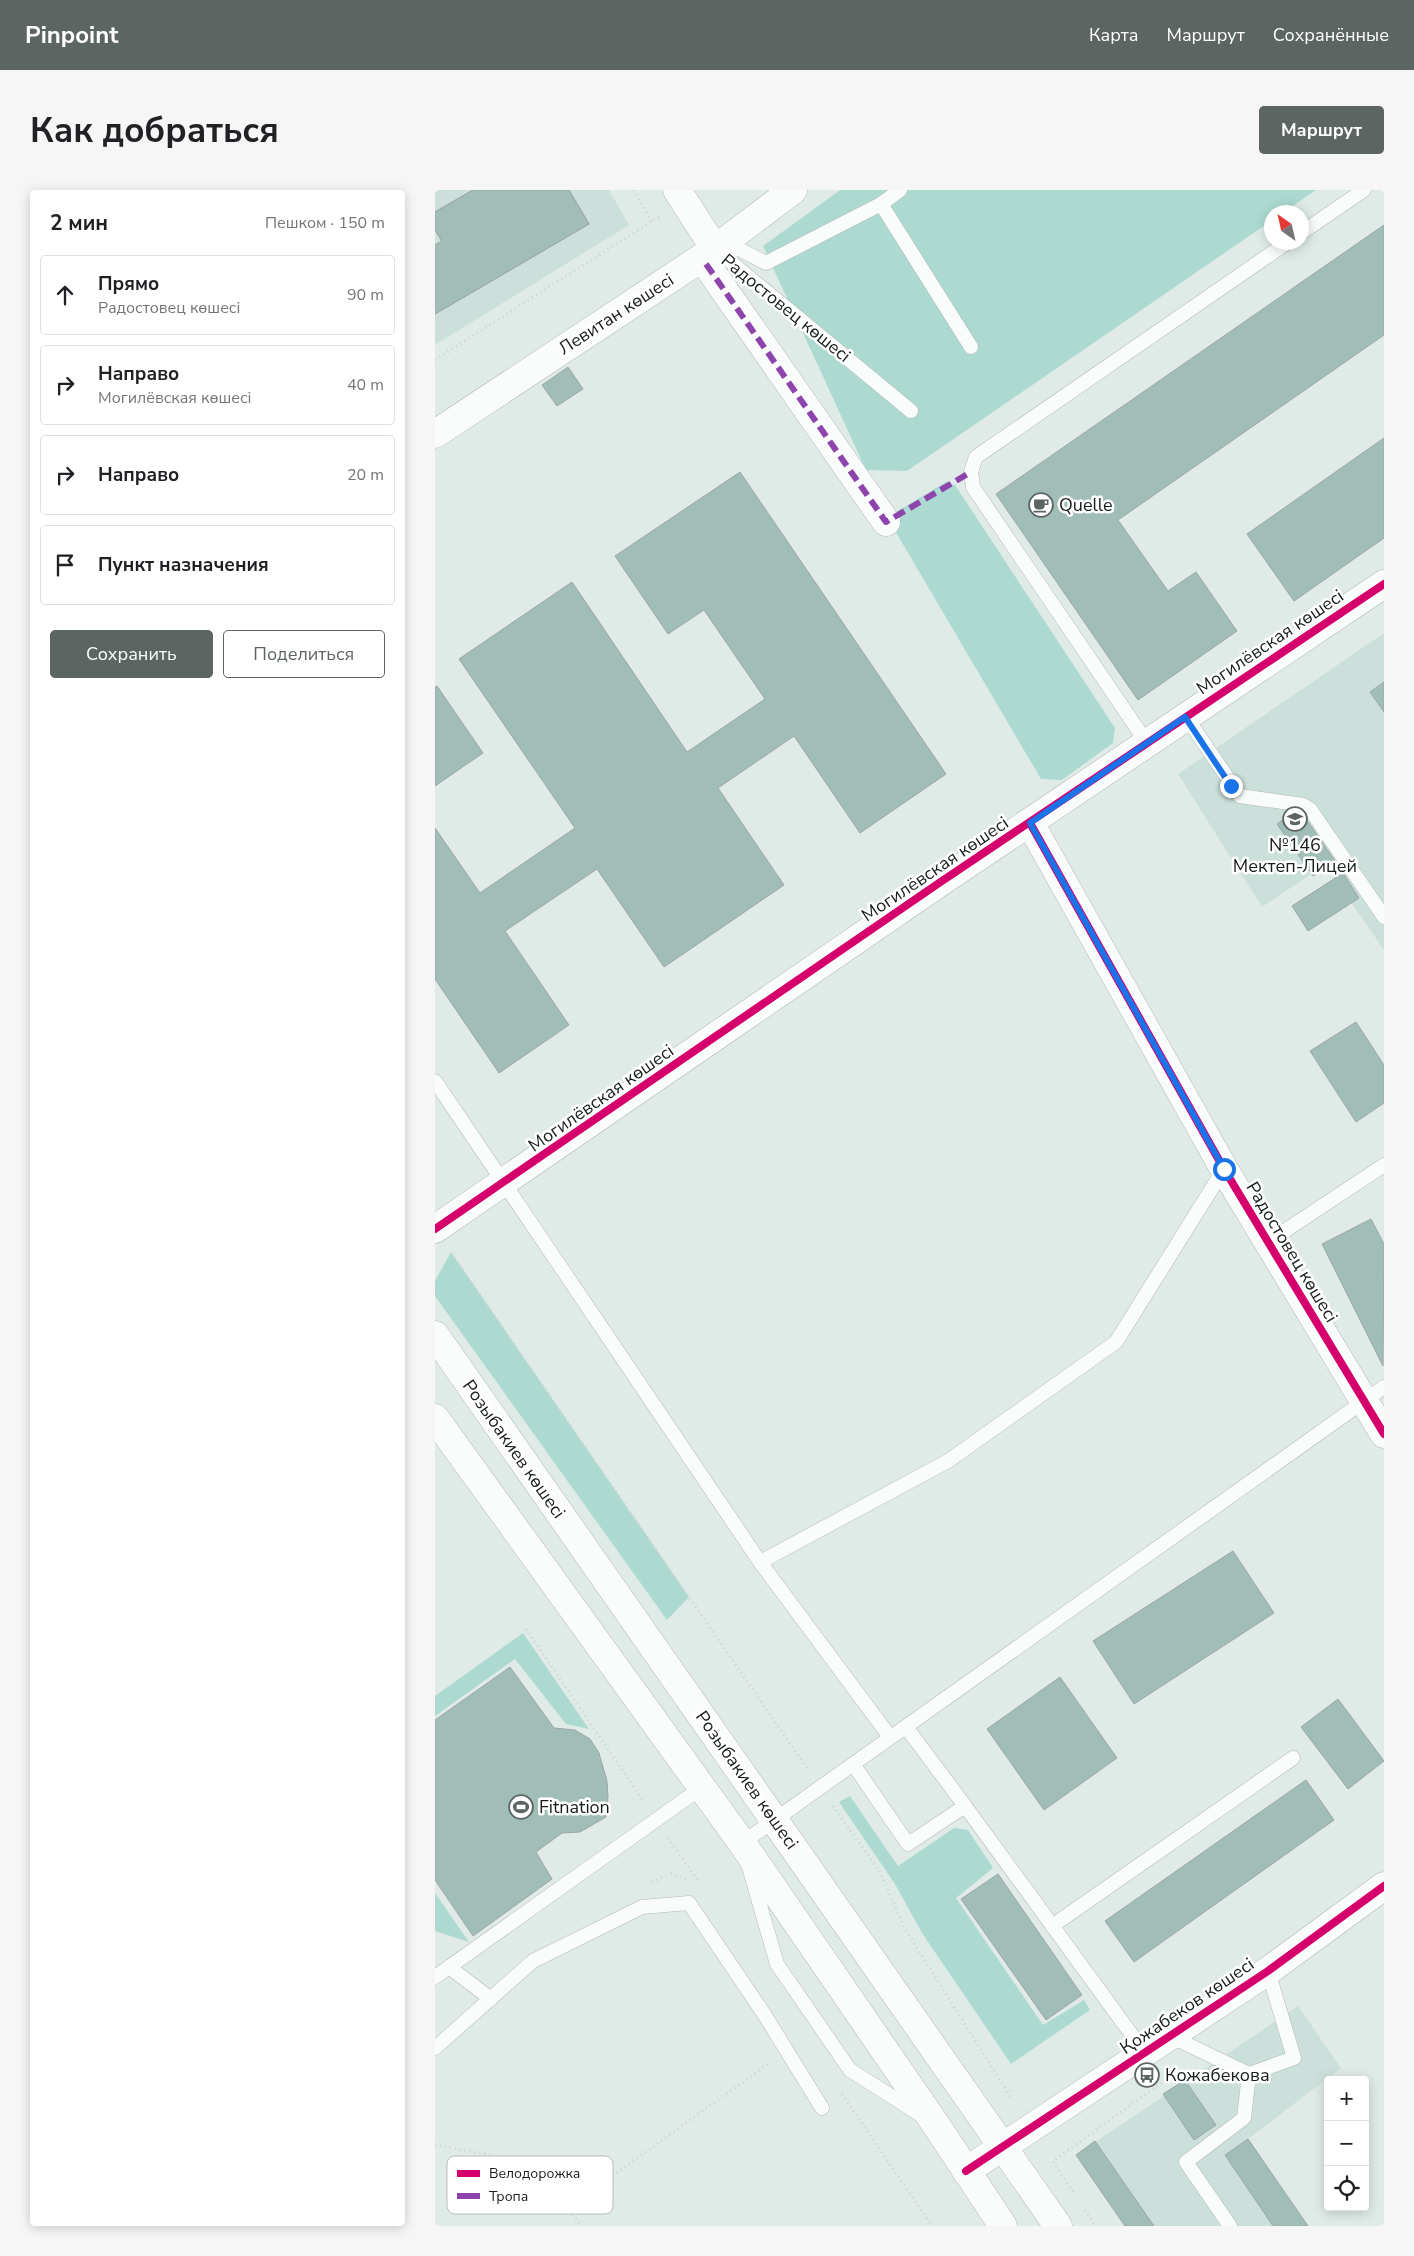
<!DOCTYPE html>
<html lang="ru">
<meta charset="utf-8">
<style>
body{margin:0;font-family:"Nunito Sans",sans-serif;background:#f6f6f6;color:#202124}
.controls{position:absolute;right:15px;bottom:15px;display:grid;overflow:hidden;border-radius:5px;box-shadow:0 2px 12px #0003}
.controls button{width:45px;height:45px;display:grid;place-items:center;padding:0;border:0;border-bottom:1px solid #e0e0e0;background:#fff;color:#202124;font:25px sans-serif}
.compass{position:absolute;left:829px;top:15px;width:45px;height:45px;border-radius:50%;background:#fff;box-shadow:0 2px 12px #0003;rotate:326deg}
.stop{position:absolute;width:15px;height:15px;margin:-11px;border:4px solid #1a73e8;border-radius:50%;background:#fff}
.stop.end{background:#1a73e8;border-color:#fff;box-shadow:0 1px 5px #0008}
.list{margin:0;padding:0;list-style:none}
h2{display:flex;justify-content:space-between;align-items:center;height:65px;margin:0;padding:0 20px;font-size:21px}
h2 small{font-size:16px;font-weight:400;color:#757577}
.list li{display:grid;grid-template-columns:32px 1fr auto;gap:15px;align-items:center;box-sizing:border-box;height:80px;margin:0 10px 10px;padding:0 10px;border:1px solid #e0e0e0;border-radius:5px}
.list b{display:block;font-size:19px;white-space:nowrap}
.list p{margin:0;font-size:16px;white-space:nowrap;color:#757577}
.list em{font-size:16px;font-style:normal;color:#757577}
.actions{display:flex;gap:10px;padding:15px 20px}
.actions a{flex:1;padding:11px 0;border:1px solid #5d6563;border-radius:5px;text-align:center;font-size:18px;color:#5d6563}
.actions .main{background:#5d6563;color:#fff}
.icon{flex:none;width:28px;height:28px;fill:none;stroke:currentColor;stroke-width:2;stroke-linecap:round;stroke-linejoin:round}
.map{position:relative;flex:none;width:949px;height:2036px;overflow:hidden;border-radius:5px}
header{display:flex;align-items:center;gap:30px;box-sizing:border-box;height:70px;padding:0 25px;background:#5d6563;color:#fff}
header strong{font-size:24px}
nav{display:flex;gap:28px;margin-inline-start:auto;font-size:18px}
.intro{display:flex;align-items:center;justify-content:space-between;box-sizing:border-box;height:120px;padding:0 30px}
h1{margin:0;font-size:35px}
.button{padding:12px 22px;border-radius:5px;background:#5d6563;color:#fff;font-size:18px;font-weight:700}
main{display:flex;gap:30px;padding:0 30px}
aside{flex:1;background:#fff;border-radius:5px;box-shadow:0 2px 12px #0003}
.map>svg:first-child{display:block}
</style>
<header>
<strong>Pinpoint</strong>
<nav><a>Карта</a><a>Маршрут</a><a>Сохранённые</a></nav>
</header>
<div class="intro"><h1>Как добраться</h1><a class="button">Маршрут</a></div>
<main>
<aside>
<h2>2 мин<small>Пешком · 150 m</small></h2>
<ul class="list">
<li><svg class="icon" aria-label="ahead" viewBox="0 0 24 24"><path d="M12 20V5M6 11l6-6 6 6"/></svg><div><b>Прямо</b><p>Радостовец көшесі</p></div><em>90 m</em></li>
<li><svg class="icon" aria-label="right" viewBox="0 0 24 24"><path d="M7 20v-9h11M14 6l5 5-5 5"/></svg><div><b>Направо</b><p>Могилёвская көшесі</p></div><em>40 m</em></li>
<li><svg class="icon" aria-label="right" viewBox="0 0 24 24"><path d="M7 20v-9h11M14 6l5 5-5 5"/></svg><div><b>Направо</b></div><em>20 m</em></li>
<li><svg class="icon" aria-label="arrive" viewBox="0 0 24 24"><path d="M6 21V4h12l-3 4 3 4H6"/></svg><div><b>Пункт назначения</b></div></li>
</ul>
<div class="actions"><a class="main">Сохранить</a><a>Поделиться</a></div>
</aside>
<div class="map">
<svg width="949" height="2036" viewBox="0 0 949 2036">
<rect width="100%" height="100%" fill="#e0ebe8"/>
<g fill="#cce0db">
<polygon points="0,0 174,0 194,35 0,155"/>
<polygon points="949,443 949,760 890,675 827,717 743,584"/>
<polygon points="863,1816 906,1878 813,1949 873,2036 690,2036 641,1965"/>
</g>
<g fill="#acdad0">
<polygon points="405,0 881,0 849,22 836,22 836,31 472,281 431,280 328,56"/>
<polygon points="511,292 520,295 680,538 678,553 627,590 606,589 459,339 458,329 461,322"/>
<polygon points="16,1062 254,1407 232,1430 0,1106 0,1091"/>
<polygon points="88,1443 154,1539 131,1534 80,1469 0,1526 0,1506"/>
<polygon points="415,1606 463,1676 519,1638 533,1640 558,1678 521,1708 608,1835 649,1810 655,1820 576,1874 487,1743 460,1694 404,1612"/>
<polygon points="0,1703 34,1752 0,1741"/>
</g>
<g fill="#a0bdb8" stroke="#9ea6a4">
<polygon points="38,0 134,0 154,34 0,124 0,55 7,51 0,40 0,22"/>
<polygon points="38,0 134,0 154,34 0,124 0,55 7,51 0,40 0,22"/>
<polygon points="949,35 949,145 683,330 733,401 761,382 802,441 703,510 561,304"/>
<polygon points="133,177 148,199 122,216 107,195"/>
<polygon points="949,248 949,348 859,411 812,344"/>
<polygon points="305,282 511,584 425,643 359,546 283,598 349,695 229,777 162,679 70,741 134,835 64,883 0,789 0,638 45,703 140,638 24,469 137,392 252,562 330,509 269,420 233,444 180,366"/>
<polygon points="949,492 949,522 935,502"/>
<polygon points="2,496 48,563 0,596 0,497"/>
<polygon points="864,619 900,671 878,686 842,634"/>
<polygon points="908,683 924,708 873,741 857,716"/>
<polygon points="921,832 949,875 949,913 921,932 875,861"/>
<polygon points="936,1029 949,1054 948,1176 887,1054"/>
<polygon points="798,1361 839,1423 699,1514 658,1451"/>
<polygon points="75,1477 119,1538 140,1540 155,1549 164,1563 172,1591 173,1607 171,1627 145,1642 127,1643 101,1662 117,1689 38,1746 0,1690 0,1530"/>
<polygon points="625,1487 682,1568 609,1620 552,1539"/>
<polygon points="903,1509 949,1571 913,1599 866,1537"/>
<polygon points="871,1590 899,1630 699,1772 670,1731"/>
<polygon points="563,1684 647,1805 611,1830 526,1709"/>
<polygon points="750,1890 781,1935 759,1950 728,1904"/>
<polygon points="813,1949 873,2036 838,2036 790,1965"/>
<polygon points="660,1951 719,2036 690,2036 641,1965"/>
</g>
<g fill="none" stroke-linecap="round" stroke-linejoin="round">
<g stroke="#b1b8b6" stroke-width="15">
<g id="lane">
<polyline points="446,14 465,0"/>
<polyline points="866,43 929,0"/>
<polyline points="291,50 298,56 331,73 446,14 536,157"/>
<polyline points="280,59 476,221"/>
<polyline points="751,527 805,606 868,615 875,619 949,727"/>
<polyline points="712,553 538,297 536,282 541,267 853,52"/>
<polyline points="0,891 325,1372 455,1547"/>
<polyline points="833,1052 949,975"/>
<polyline points="325,1372 513,1271 681,1152 789,979"/>
<polyline points="471,1537 530,1616"/>
<polyline points="418,1574 473,1654 530,1616 710,1863"/>
<polyline points="308,1657 307,1653 949,1197"/>
<polyline points="314,1677 342,1774 415,1880 486,1925"/>
<polyline points="617,1736 858,1568"/>
<polyline points="14,1777 56,1809"/>
<polyline points="0,1787 259,1603 266,1596"/>
<polyline points="735,1846 814,1884 809,1928 751,1972 795,2036"/>
<polyline points="0,1858 98,1771 207,1717 254,1713 329,1824 387,1918"/>
<polyline points="814,1884 859,1868 833,1781"/>
</g>
</g>
<g stroke="#b1b8b6" stroke-width="29">
<g id="street">
<polyline points="242,0 280,59"/>
<polyline points="271,74 451,332"/>
<polyline points="595,633 789,979 949,1244"/>
<polyline points="0,1039 504,693 949,394"/>
</g>
</g>
<g stroke="#b1b8b6" stroke-width="29">
<g id="secondary">
<polyline points="0,244 280,59 358,0"/>
<polyline points="0,1145 623,2036"/>
<polyline points="0,1228 307,1653 501,1935 568,2036"/>
<polyline points="531,1981 833,1781 949,1696"/>
</g>
</g>
<g stroke="#ced1d0" stroke-width="3" stroke-dasharray="1 4" stroke-linecap="butt">
<polyline points="199,0 217,32"/>
<polyline points="0,170 225,26"/>
<polyline points="16,1063 372,1578"/>
<polyline points="91,1439 209,1612"/>
<polyline points="398,1616 445,1682 470,1739 577,1909"/>
<polyline points="233,1648 264,1692"/>
<polyline points="217,1692 236,1684 252,1689"/>
<polyline points="407,1904 497,2036"/>
<polyline points="0,1955 52,1964 111,1992 147,2036"/>
<polyline points="638,2002 618,1971 739,1884"/>
<polyline points="133,2018 334,1873"/>
<polyline points="650,2020 661,2036"/>
</g>
<use href="#lane" stroke="#fafcfc" stroke-width="14"/>
<use href="#street" stroke="#fafcfc" stroke-width="28"/>
<use href="#secondary" stroke="#fafcfc" stroke-width="28"/>
<polyline stroke="#8e44ad" stroke-width="6" stroke-dasharray="12 6" stroke-linecap="butt" points="271,74 451,332 536,282"/>
<g stroke="#fff" stroke-width="11">
<g id="cycleway">
<polyline points="595,633 789,979 949,1244"/>
<polyline points="0,1039 504,693 949,394"/>
<polyline points="531,1981 833,1781 949,1696"/>
</g>
</g>
<use href="#cycleway" stroke="#d6006c" stroke-width="8"/>
</g>
<g fill="none" stroke-linecap="round" stroke-linejoin="round">
<polyline stroke="#1a73e8" stroke-width="6" points="789,979 595,633 750,527 796,596"/>
</g>
<defs>
<g id="cafe-ring" transform="scale(1.25)"><circle r="9.5" fill="#fff" stroke="#5d6563" stroke-width="1.5"/><path d="M-5.5-4.5H6V0H3Q3 3.5 0 3.5H-2.5Q-5.5 3.5-5.5 0ZM3-3.2v2h1.7v-2ZM-6 4.5H4V6H-6Z" fill="#5d6563"/></g>
<g id="school-ring" transform="scale(1.25)"><circle r="9.5" fill="#fff" stroke="#5d6563" stroke-width="1.5"/><path d="M0-5L7-2L0 1L-7-2ZM-4 1L0 2.5L4 1V4Q0 6-4 4Z" fill="#5d6563"/></g>
<g id="stadium-ring" transform="scale(1.25)"><circle r="9.5" fill="#fff" stroke="#5d6563" stroke-width="1.5"/><path d="M0-5a6.5 5 0 1 0 0 10a6.5 5 0 1 0 0-10ZM-3.5-1.8h7v3.6h-7Z" fill="#5d6563"/></g>
<g id="bus-ring" transform="scale(1.25)"><circle r="9.5" fill="#fff" stroke="#5d6563" stroke-width="1.5"/><path d="M-5-6H5V4H4V6H2V4H-2V6H-4V4H-5ZM-3.5-4V0h7V-4ZM-3.5 1.2v1.5H-2V1.2ZM2 1.2v1.5H3.5V1.2Z" fill="#5d6563"/></g>
</defs>
<g fill-rule="evenodd">
<use href="#cafe-ring" x="606" y="315"/>
<use href="#school-ring" x="860" y="629"/>
<use href="#stadium-ring" x="86" y="1617"/>
<use href="#bus-ring" x="712" y="1885"/>
</g>
<g text-anchor="middle" dominant-baseline="central" stroke-width="5" stroke-linejoin="round" paint-order="stroke">
<g font-size="18" fill="#171d1c" stroke="#fff">
<text transform="translate(351 118) rotate(39)">Радостовец көшесі</text>
<text transform="translate(181 124) rotate(-33)">Левитан көшесі</text>
<text transform="translate(835 452) rotate(-34)">Могилёвская көшесі</text>
<text transform="translate(500 679) rotate(-34)">Могилёвская көшесі</text>
<text transform="translate(166 908) rotate(-35)">Могилёвская көшесі</text>
<text transform="translate(857 1062) rotate(59)">Радостовец көшесі</text>
<text transform="translate(79 1259) rotate(55)">Розыбакиев көшесі</text>
<text transform="translate(312 1590) rotate(55)">Розыбакиев көшесі</text>
<text transform="translate(752 1816) rotate(-34)">Қожабеков көшесі</text>
</g>
<g font-size="18" fill="#171d1c" stroke="#fff" text-anchor="start">
<text x="624" y="315">Quelle</text>
<text x="860" y="655" text-anchor="middle">№146<tspan x="860" dy="21">Мектеп-Лицей</tspan></text>
<text x="104" y="1617">Fitnation</text>
<text x="730" y="1885">Кожабекова</text>
</g>
</g>
<rect x="12" y="1966" width="166" height="58" rx="8" fill="#fff" stroke="#b9bbbb" stroke-width="1"/>
<rect x="22" y="1980" width="23" height="7" fill="#d6006c"/>
<rect x="22" y="2003" width="23" height="6" fill="#8e44ad"/>
<g font-size="14" fill="#171d1c">
<text x="54" y="1988">Велодорожка</text>
<text x="54" y="2011">Тропа</text>
</g>
</svg>
<div class="controls">
<button>+</button>
<button>−</button>
<button><svg class="icon" aria-label="locate" viewBox="0 0 24 24"><circle cx="12" cy="12" r="6"/><path d="M12 2v4M12 18v4M2 12h4M18 12h4"/></svg></button>
</div>
<svg class="compass" viewBox="-18 -18 36 36"><path d="M0-13l5 13h-10z" fill="#e53935"/><path d="M0 13l5-13h-10z" fill="#757577"/></svg>
<div class="stop" style="left:789px;top:979px"></div>
<div class="stop end" style="left:796px;top:596px"></div>
</div>
</main>
